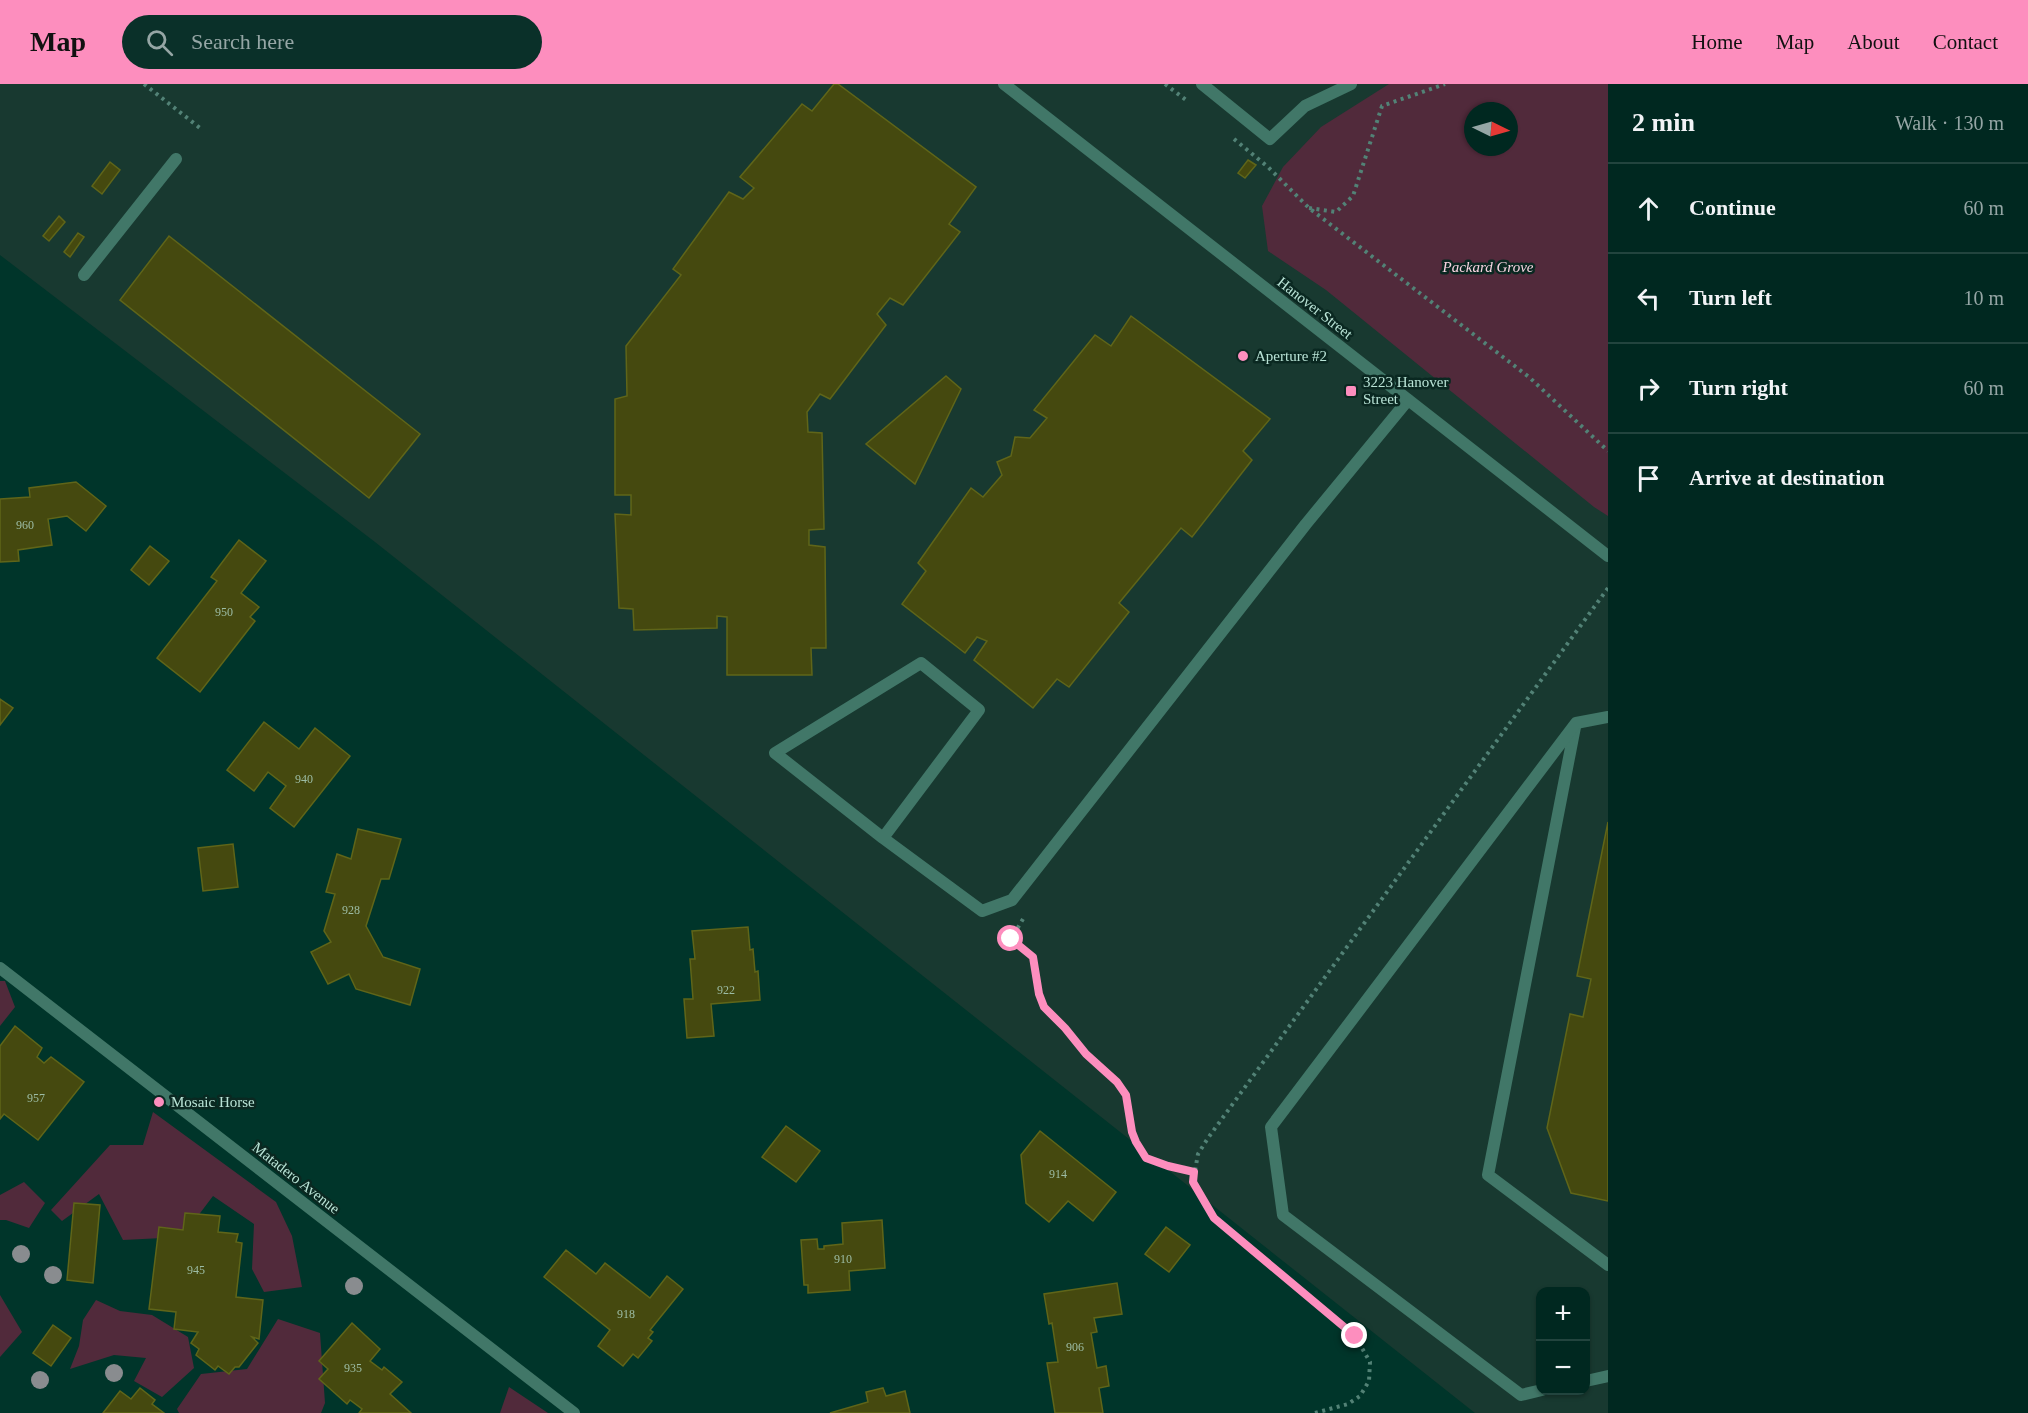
<!DOCTYPE html>
<meta charset="utf-8">
<style>
body{margin:0;font-family:Georgia,serif;background:#0a3029;color:#f1f3f6}
.controls{position:absolute;right:18px;bottom:18px;display:grid;overflow:hidden;border-radius:12px;box-shadow:0 2px 4px #0004}
.controls button{width:54px;height:54px;display:grid;place-items:center;padding:0;border:0;border-bottom:2px solid #22443e;background:#002820;color:#f1f3f6;font:30px sans-serif}
.compass{position:absolute;left:1464px;top:18px;width:54px;height:54px;border-radius:50%;background:#002820;box-shadow:0 2px 4px #0004;rotate:95deg}
.stop{position:absolute;width:18px;height:18px;margin:-14px;border:4px solid #fd8ebe;border-radius:50%;background:#fff}
.stop.end{background:#fd8ebe;border-color:#fff;box-shadow:0 2px 6px #0008}
.list{margin:0;padding:0;list-style:none}
h2{display:flex;justify-content:space-between;align-items:center;height:78px;margin:0;padding:0 24px;font-size:26px}
h2 small{font-size:20px;font-weight:400;color:#95a6a5}
.list li{display:grid;grid-template-columns:39px 1fr auto;gap:18px;align-items:center;box-sizing:border-box;height:90px;padding:0 24px;border-top:2px solid #22443e}
.list b{display:block;font-size:22px;white-space:nowrap}
.list em{font-size:20px;font-style:normal;color:#95a6a5}
.icon{flex:none;width:33px;height:33px;fill:none;stroke:currentColor;stroke-width:2;stroke-linecap:round;stroke-linejoin:round}
.map{position:relative;flex:none;width:1608px;height:1329px;overflow:hidden}
header{display:flex;align-items:center;gap:36px;box-sizing:border-box;height:84px;padding:0 30px;background:#fd8ebe;color:#111}
header strong{font-size:28px}
nav{display:flex;gap:33px;margin-inline-start:auto;font-size:21px}
.search{width:420px;height:54px;background:#0a3029;display:flex;align-items:center;gap:15px;box-sizing:border-box;padding:0 21px;border-radius:33px;color:#95a6a5;font-size:22px}
main{display:flex}
aside{flex:1;background:#002820}
.map>svg:first-child{display:block}
</style>
<header>
<strong>Map</strong>
<div class="search"><svg class="icon" aria-label="search" viewBox="0 0 24 24"><circle cx="10" cy="10" r="6"/><path d="M15 15l6 6"/></svg>Search here</div>
<nav><a>Home</a><a>Map</a><a>About</a><a>Contact</a></nav>
</header>
<main>
<div class="map">
<svg width="1608" height="1329" viewBox="0 0 1608 1329">
<rect width="100%" height="100%" fill="#00352a"/>
<path fill="#183930" fill-rule="evenodd" d="M 0,0 L 1608,0 L 1608,1329 L 1475,1329 L 375,458 L 0,171 ZM 1473,27 L 1509,27 L 1509,63 L 1473,63 ZM 1540,1208 L 1586,1208 L 1586,1306 L 1540,1306 Z"/>
<g fill="#512a3b" fill-rule="evenodd">
<path d="M 1389,0 L 1608,0 L 1608,432 L 1594,423 L 1326,206 L 1268,167 L 1262,122 L 1283,83 L 1321,43 ZM 1473,27 L 1509,27 L 1509,63 L 1473,63 Z"/>
<polygon points="0,897 5,897 15,923 0,942"/>
<polygon points="153,1028 276,1118 292,1152 302,1203 264,1208 252,1185 254,1140 213,1112 182,1153 123,1156 99,1110 62,1137 51,1126 110,1061 143,1061"/>
<polygon points="24,1098 45,1119 29,1144 6,1136 0,1136 0,1111"/>
<polygon points="0,1211 22,1248 0,1273"/>
<polygon points="96,1216 120,1227 152,1231 188,1253 194,1284 162,1313 134,1297 146,1274 114,1271 70,1285 79,1262 83,1236"/>
<polygon points="278,1235 320,1249 325,1319 321,1329 179,1329 177,1325 201,1290 247,1285"/>
<polygon points="509,1303 548,1329 500,1329"/>
</g>
<g fill="#45490f" stroke="#5f6519" stroke-width="1.5">
<polygon points="834,0 838,0 976,103 949,140 960,148 903,221 890,214 877,230 886,241 830,315 820,310 807,328 808,348 822,349 824,445 809,446 809,461 825,463 826,564 811,564 812,591 727,591 727,533 717,532 717,544 634,546 633,525 619,524 615,430 631,431 631,411 615,411 615,315 627,312 626,262 681,191 673,185 729,108 743,115 754,104 740,93 802,20 812,27"/>
<polygon points="1248,76 1256,81 1245,94 1238,89"/>
<polygon points="110,78 120,86 102,110 92,102"/>
<polygon points="59,132 65,138 49,157 43,152"/>
<polygon points="78,149 84,153 70,173 64,168"/>
<polygon points="169,152 420,350 369,414 120,216"/>
<polygon points="1131,232 1270,335 1243,367 1252,376 1192,453 1181,444 1119,519 1129,528 1069,603 1057,595 1033,624 974,576 987,557 977,553 965,569 902,520 926,487 918,479 971,404 983,413 1002,391 997,378 1011,372 1015,353 1030,354 1047,334 1034,326 1095,251 1111,262"/>
<polygon points="946,292 961,305 915,400 866,360"/>
<polygon points="76,398 106,422 86,447 67,432 48,435 52,461 18,466 19,477 0,478 0,415 30,413 29,404"/>
<polygon points="239,456 266,477 241,509 259,523 250,533 255,537 200,608 157,574 217,497 211,493"/>
<polygon points="150,462 169,477 149,501 131,486"/>
<polygon points="0,615 13,624 0,641"/>
<polygon points="264,638 299,665 315,644 350,672 294,743 270,724 286,702 268,688 254,707 227,686"/>
<polygon points="1608,738 1608,1117 1571,1109 1547,1044 1570,930 1583,933 1591,895 1577,892"/>
<polygon points="358,745 401,755 389,795 381,795 366,842 383,873 420,885 410,921 356,905 349,890 328,900 311,868 331,858 324,847 335,810 326,808 337,770 351,775"/>
<polygon points="233,760 238,803 203,807 198,764"/>
<polygon points="748,843 750,866 753,865 755,888 758,887 760,916 711,920 714,952 687,954 684,915 693,915 690,875 695,875 692,847"/>
<polygon points="15,942 42,964 37,973 44,979 51,973 84,998 38,1056 4,1030 0,1035 0,962"/>
<polygon points="786,1042 820,1067 796,1098 762,1073"/>
<polygon points="1040,1047 1116,1108 1093,1137 1068,1117 1049,1138 1026,1119 1021,1071"/>
<polygon points="74,1119 100,1121 93,1199 67,1196"/>
<polygon points="185,1129 220,1132 218,1148 238,1150 236,1158 242,1159 236,1213 263,1216 259,1255 252,1253 258,1259 239,1283 235,1283 229,1290 218,1282 215,1286 196,1271 199,1265 191,1259 198,1248 174,1245 176,1228 149,1225 159,1143 183,1146"/>
<polygon points="882,1136 885,1184 849,1187 850,1206 808,1209 808,1201 804,1201 801,1156 817,1155 818,1165 824,1165 824,1162 843,1160 842,1139"/>
<polygon points="1166,1143 1190,1161 1169,1188 1145,1170"/>
<polygon points="566,1166 596,1190 605,1179 650,1214 667,1192 683,1205 650,1246 653,1248 648,1254 652,1257 638,1274 633,1270 623,1282 598,1262 610,1246 544,1193"/>
<polygon points="1117,1199 1122,1230 1094,1234 1097,1248 1091,1249 1097,1284 1106,1282 1109,1302 1099,1304 1103,1329 1055,1329 1047,1279 1058,1278 1052,1239 1049,1240 1044,1210"/>
<polygon points="352,1239 380,1265 370,1277 382,1286 384,1283 402,1298 390,1310 411,1329 359,1329 362,1325 350,1316 347,1320 319,1295 328,1285 319,1277"/>
<polygon points="53,1241 71,1254 51,1282 33,1269"/>
<polygon points="140,1304 155,1316 152,1320 164,1329 103,1329 120,1307 131,1315"/>
<polygon points="883,1304 886,1312 905,1307 910,1329 830,1329 868,1318 866,1308"/>
</g>
<g fill="none" stroke-linecap="round" stroke-linejoin="round">
<g stroke="#528276" stroke-width="4" stroke-dasharray="3 4.5" stroke-linecap="butt">
<polyline points="144,0 200,44"/>
<polyline points="1165,0 1186,16"/>
<polyline points="1234,55 1268,83 1309,124 1529,293 1608,367"/>
<polyline points="1309,124 1336,128 1353,112 1382,22 1445,0"/>
<polyline points="1023,835 1011,855 1033,873 1039,911 1044,923 1065,944 1086,970 1117,998 1126,1011 1132,1048 1135,1057 1146,1074 1168,1082 1194,1088"/>
<polyline points="1315,1329 1348,1320 1360,1312 1369,1297 1370,1278 1355,1252 1214,1134 1193,1098 1198,1070 1208,1054 1608,504"/>
</g>
<g stroke="#417768" stroke-width="12">
<polyline points="1202,0 1270,55 1305,22 1351,0"/>
<polyline points="84,191 176,75"/>
<polyline points="1575,643 1488,1091 1608,1181"/>
<polyline points="883,754 979,626 921,579 775,669 883,754 982,827 1012,816 1306,440 1408,316"/>
<polyline points="1586,1297 1608,1292"/>
<polyline points="1542,1306 1521,1311 1283,1131 1271,1043 1576,639 1608,633"/>
</g>
<polyline stroke="#417768" stroke-width="12" points="0,884 574,1329"/>
<polyline stroke="#417768" stroke-width="12" points="1004,0 1608,472"/>
</g>
<g fill="#898c8f">
<circle cx="21" cy="1170" r="9"/>
<circle cx="53" cy="1191" r="9"/>
<circle cx="354" cy="1202" r="9"/>
<circle cx="114" cy="1289" r="9"/>
<circle cx="40" cy="1296" r="9"/>
</g>
<g fill="none" stroke-linecap="round" stroke-linejoin="round">
<polyline stroke="#fd8ebe" stroke-width="8" points="1011,855 1033,873 1039,910 1044,923 1065,944 1086,970 1117,998 1126,1011 1132,1048 1136,1058 1146,1074 1168,1082 1194,1088 1193,1098 1214,1134 1355,1252"/>
</g>
<g fill="#fd8ebe" stroke="#0a2821" stroke-width="2">
<circle cx="1243" cy="272" r="6"/>
<rect x="1345" y="301" width="12" height="12" rx="3"/>
<circle cx="159" cy="1018" r="6"/>
</g>
<g text-anchor="middle" dominant-baseline="central" stroke-width="5" stroke-linejoin="round" paint-order="stroke">
<g font-size="12" fill="#9cbca4">
<text x="25" y="441">960</text>
<text x="224" y="528">950</text>
<text x="304" y="695">940</text>
<text x="351" y="826">928</text>
<text x="726" y="906">922</text>
<text x="36" y="1014">957</text>
<text x="1058" y="1090">914</text>
<text x="843" y="1175">910</text>
<text x="196" y="1186">945</text>
<text x="626" y="1230">918</text>
<text x="1075" y="1263">906</text>
<text x="353" y="1284">935</text>
</g>
<g font-size="15" font-style="italic" fill="#f9d4e2" stroke="#0a2821">
<text x="1488" y="183">Packard Grove</text>
</g>
<g font-size="15" fill="#b9e3d6" stroke="#0a2821">
<text transform="translate(1315 224) rotate(38)">Hanover Street</text>
<text transform="translate(296 1094) rotate(38)">Matadero Avenue</text>
</g>
<g font-size="15" fill="#b9e3d6" stroke="#0a2821" text-anchor="start">
<text x="1255" y="272">Aperture #2</text>
<text x="1363" y="298">3223 Hanover<tspan x="1363" dy="17">Street</tspan></text>
<text x="171" y="1018">Mosaic Horse</text>
</g>
</g>
</svg>
<div class="controls">
<button>+</button>
<button>−</button>
</div>
<svg class="compass" viewBox="-18 -18 36 36"><path d="M0-13l5 13h-10z" fill="#e53935"/><path d="M0 13l5-13h-10z" fill="#95a6a5"/></svg>
<div class="stop" style="left:1011px;top:855px"></div>
<div class="stop end" style="left:1355px;top:1252px"></div>
</div>
<aside>
<h2>2 min<small>Walk · 130 m</small></h2>
<ul class="list">
<li><svg class="icon" aria-label="ahead" viewBox="0 0 24 24"><path d="M12 20V5M6 11l6-6 6 6"/></svg><div><b>Continue</b></div><em>60 m</em></li>
<li><svg class="icon" aria-label="left" viewBox="0 0 24 24"><path d="M17 20v-9H6M10 6l-5 5 5 5"/></svg><div><b>Turn left</b></div><em>10 m</em></li>
<li><svg class="icon" aria-label="right" viewBox="0 0 24 24"><path d="M7 20v-9h11M14 6l5 5-5 5"/></svg><div><b>Turn right</b></div><em>60 m</em></li>
<li><svg class="icon" aria-label="arrive" viewBox="0 0 24 24"><path d="M6 21V4h12l-3 4 3 4H6"/></svg><div><b>Arrive at destination</b></div></li>
</ul>
</aside>
</main>
